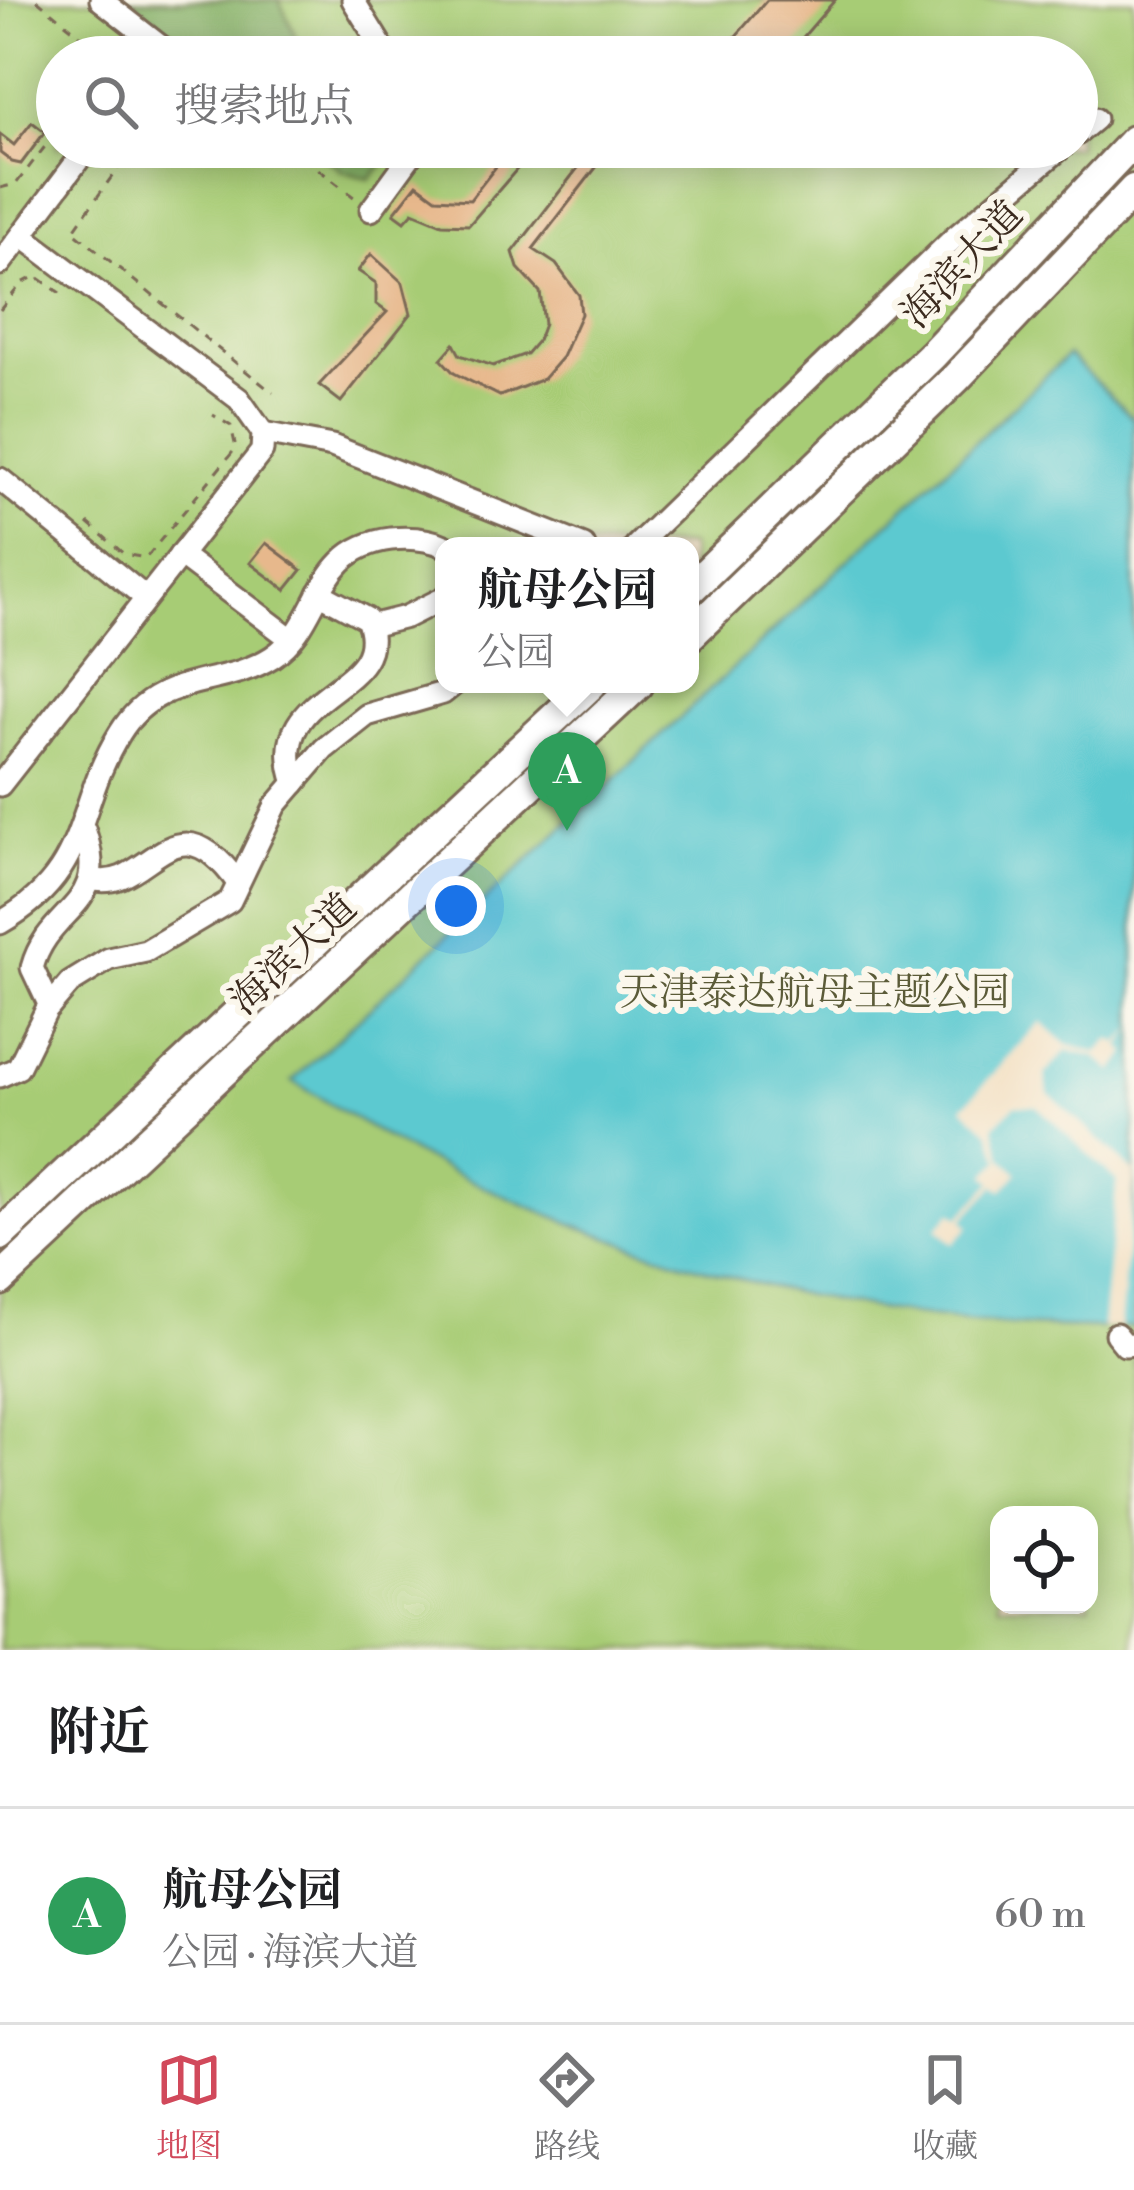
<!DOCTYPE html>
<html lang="zh">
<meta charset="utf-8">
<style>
body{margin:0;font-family:"Libre Bodoni","Noto Serif SC",serif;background:#f6f6f6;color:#202124}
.controls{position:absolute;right:36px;bottom:36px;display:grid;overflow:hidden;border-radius:24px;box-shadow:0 6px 30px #0003}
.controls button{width:108px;height:108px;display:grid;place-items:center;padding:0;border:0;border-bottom:3px solid #e0e0e0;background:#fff;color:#202124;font:60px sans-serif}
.you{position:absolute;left:456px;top:906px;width:42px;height:42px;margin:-30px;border:9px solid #fff;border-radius:50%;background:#1a73e8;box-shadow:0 0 0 18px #1a73e833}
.badge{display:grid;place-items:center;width:78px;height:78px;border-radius:50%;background:#d1495b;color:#fff;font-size:39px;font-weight:700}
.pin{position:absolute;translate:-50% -99px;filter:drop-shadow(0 3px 6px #0008)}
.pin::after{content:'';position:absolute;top:63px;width:42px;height:36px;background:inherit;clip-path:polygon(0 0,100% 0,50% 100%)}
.popup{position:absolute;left:435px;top:537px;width:264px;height:156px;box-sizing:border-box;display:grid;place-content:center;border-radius:24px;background:#fff;filter:drop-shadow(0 3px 9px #0005);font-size:39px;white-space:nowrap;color:#757577}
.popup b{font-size:45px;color:#202124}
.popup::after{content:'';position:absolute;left:50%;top:100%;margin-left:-24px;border:24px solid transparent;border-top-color:#fff}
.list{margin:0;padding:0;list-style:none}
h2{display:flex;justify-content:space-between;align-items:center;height:156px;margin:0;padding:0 48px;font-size:51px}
h2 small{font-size:39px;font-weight:400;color:#757577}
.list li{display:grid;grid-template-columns:78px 1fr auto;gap:36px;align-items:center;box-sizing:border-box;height:216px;padding:0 48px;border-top:3px solid #e0e0e0}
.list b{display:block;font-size:45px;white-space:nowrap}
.list p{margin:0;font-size:39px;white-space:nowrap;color:#757577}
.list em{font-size:39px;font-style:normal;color:#757577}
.icon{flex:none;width:66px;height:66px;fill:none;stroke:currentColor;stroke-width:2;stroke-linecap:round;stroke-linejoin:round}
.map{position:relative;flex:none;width:1134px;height:1650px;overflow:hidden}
.search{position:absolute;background:#fff;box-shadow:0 6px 30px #0003;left:36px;right:36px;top:36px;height:132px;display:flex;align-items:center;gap:30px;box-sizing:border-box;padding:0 42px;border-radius:66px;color:#757577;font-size:45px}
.sheet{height:372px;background:#fff}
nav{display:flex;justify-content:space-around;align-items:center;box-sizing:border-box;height:168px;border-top:3px solid #e0e0e0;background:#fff;font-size:33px;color:#757577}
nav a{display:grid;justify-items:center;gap:6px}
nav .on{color:#d1495b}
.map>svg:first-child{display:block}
</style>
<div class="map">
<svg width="1134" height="1650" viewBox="0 0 1134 1650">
<rect width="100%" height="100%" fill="#fbf7ec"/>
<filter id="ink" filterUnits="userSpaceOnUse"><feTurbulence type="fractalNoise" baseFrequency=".00833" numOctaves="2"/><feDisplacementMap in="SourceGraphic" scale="24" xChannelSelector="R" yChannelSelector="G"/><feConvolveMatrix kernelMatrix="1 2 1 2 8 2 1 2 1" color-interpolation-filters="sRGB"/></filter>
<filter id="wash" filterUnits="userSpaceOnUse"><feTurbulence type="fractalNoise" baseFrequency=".004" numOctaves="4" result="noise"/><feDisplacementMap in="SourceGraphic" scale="48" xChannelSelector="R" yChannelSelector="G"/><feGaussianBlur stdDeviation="2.7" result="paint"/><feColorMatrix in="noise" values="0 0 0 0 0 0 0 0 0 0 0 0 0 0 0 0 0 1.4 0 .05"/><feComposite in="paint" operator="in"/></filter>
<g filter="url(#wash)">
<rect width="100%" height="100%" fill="#f2ddbe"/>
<path fill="#a7cc75" stroke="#717b4a" stroke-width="3" fill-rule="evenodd" d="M 0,0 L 1134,0 L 1134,1650 L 0,1650 ZM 57,57 L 1077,57 L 1077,147 L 57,147 ZM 444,546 L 690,546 L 690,684 L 444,684 ZM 999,1515 L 1089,1515 L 1089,1605 L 999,1605 Z"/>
<g fill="#85b066" stroke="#606d42" stroke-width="3">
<polygon points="130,0 279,0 305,57 199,57"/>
<polygon points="312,147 396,147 397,148 370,179 342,171"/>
</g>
<path fill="#5cc9d0" stroke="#4c7a77" stroke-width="3" d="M 1068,355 L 1134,419 L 1134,1327 C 891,1336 634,1265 418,1155 C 375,1133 334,1105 292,1081 Z"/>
<polygon fill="#f2ddbe" points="1041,1022 1067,1045 1098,1053 1111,1039 1119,1044 1134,1027 1121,1047 1127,1053 1113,1071 1096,1057 1067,1050 1045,1074 1048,1093 1134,1172 1120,1328 1102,1328 1117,1181 1037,1106 1015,1105 994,1126 1003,1159 1018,1173 1003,1190 995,1185 963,1220 969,1226 953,1244 937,1229 952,1212 960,1217 993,1182 986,1175 1000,1160 990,1132 963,1107"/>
<g id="blocks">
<g fill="#e7b88c">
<polygon points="767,0 835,0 786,57 744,57 729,44"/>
<polygon points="32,122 45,132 21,164 12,162 0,153 0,134 14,145"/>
<polygon points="511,147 536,147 469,225 442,224 413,212 405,221 394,213 417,184 436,198 470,200"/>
<polygon points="594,147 612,147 533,249 556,264 579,295 581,314 562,357 543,379 500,396 454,373 441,359 454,344 460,355 493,366 526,354 538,340 544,324 540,292 518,268 513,252"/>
<polygon points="371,254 403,283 411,314 341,402 319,385 387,312 376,304 376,283 358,271"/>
<polygon points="266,543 302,570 286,590 250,563"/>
</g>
</g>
</g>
<g filter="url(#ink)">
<use href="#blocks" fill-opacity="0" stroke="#7b6956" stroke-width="3"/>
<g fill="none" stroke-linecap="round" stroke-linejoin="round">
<g stroke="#7b6956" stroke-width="27">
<g id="minor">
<polyline points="101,0 174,57"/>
<polyline points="353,0 388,57"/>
<polyline points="1077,134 1095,119"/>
<polyline points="371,210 417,147"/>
<polyline points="0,264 88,147"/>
<polyline points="263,433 332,446 584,546"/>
<polyline points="0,479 146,598"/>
<polyline points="636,546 953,239 1062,147"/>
<polyline points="180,555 290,638"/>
<polyline points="370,626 406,617 444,598"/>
<path d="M 295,783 C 261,688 397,693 367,619 L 319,593"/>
<polyline points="0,785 262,451 263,433 239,399 22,236"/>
<path d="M 91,879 C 150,895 171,790 238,883"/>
<path d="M 0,923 C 92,871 73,808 120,733 C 159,670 220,690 272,657 C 325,622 312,549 391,539 C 410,537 427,538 445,546"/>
<path d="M 50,1006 L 32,968 C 49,905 112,909 84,829"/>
<polyline points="0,1076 18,1068 46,1011 70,983 109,959 146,951 230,901 276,805 324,749 367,715 443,693 454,684"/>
<polyline points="1116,1334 1125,1345 1134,1344"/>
</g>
</g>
<g stroke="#7b6956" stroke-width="36">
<g id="highway">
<polyline points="690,589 932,355 1134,141"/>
<polyline points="690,635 956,378 1134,190"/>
<polyline points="0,1235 591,684"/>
<polyline points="0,1280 638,684"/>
</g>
</g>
<g stroke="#7b6956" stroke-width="3" stroke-dasharray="9 9" stroke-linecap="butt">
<polyline points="37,0 107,57"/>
<polyline points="133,147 73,231 273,393"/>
<polyline points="290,147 355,198"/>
<polyline points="0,188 16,184 57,131"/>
<polyline points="0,310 22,283 36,276 60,293"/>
<polyline points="88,523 124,554 146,558 236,448 231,426 213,415"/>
</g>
<use href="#minor" stroke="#fff" stroke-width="21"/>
<use href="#highway" stroke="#fff" stroke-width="30"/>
</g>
</g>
<g text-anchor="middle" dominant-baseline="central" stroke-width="12" stroke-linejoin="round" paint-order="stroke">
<g font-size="39" fill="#3b2a1e" stroke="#fbf7ec">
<text transform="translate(963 265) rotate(-47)">海滨大道</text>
<text transform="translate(294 955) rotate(-43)">海滨大道</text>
</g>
<g font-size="39" fill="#5b5b38" stroke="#fbf7ec">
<text x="815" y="993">天津泰达航母主题公园</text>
</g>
</g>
</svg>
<div class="controls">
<button><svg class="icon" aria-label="locate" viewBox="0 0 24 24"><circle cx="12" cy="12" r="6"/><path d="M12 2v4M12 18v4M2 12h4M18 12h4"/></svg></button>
</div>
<div class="you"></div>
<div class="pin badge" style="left:567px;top:831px;background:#2e9e5b">A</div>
<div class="popup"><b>航母公园</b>公园</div>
<div class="search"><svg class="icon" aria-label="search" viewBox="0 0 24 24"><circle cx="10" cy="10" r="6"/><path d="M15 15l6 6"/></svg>搜索地点</div>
</div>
<section class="sheet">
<h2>附近<small></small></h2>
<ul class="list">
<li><span class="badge" style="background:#2e9e5b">A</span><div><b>航母公园</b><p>公园 · 海滨大道</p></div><em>60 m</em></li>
</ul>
</section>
<nav>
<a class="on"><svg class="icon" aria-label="map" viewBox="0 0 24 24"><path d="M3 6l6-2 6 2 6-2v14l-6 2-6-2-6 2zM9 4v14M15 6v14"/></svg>地图</a>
<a><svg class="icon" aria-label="directions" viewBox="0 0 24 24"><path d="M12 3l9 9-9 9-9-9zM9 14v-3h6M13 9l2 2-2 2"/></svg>路线</a>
<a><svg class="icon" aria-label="saved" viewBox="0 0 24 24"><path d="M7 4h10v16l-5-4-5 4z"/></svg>收藏</a>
</nav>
